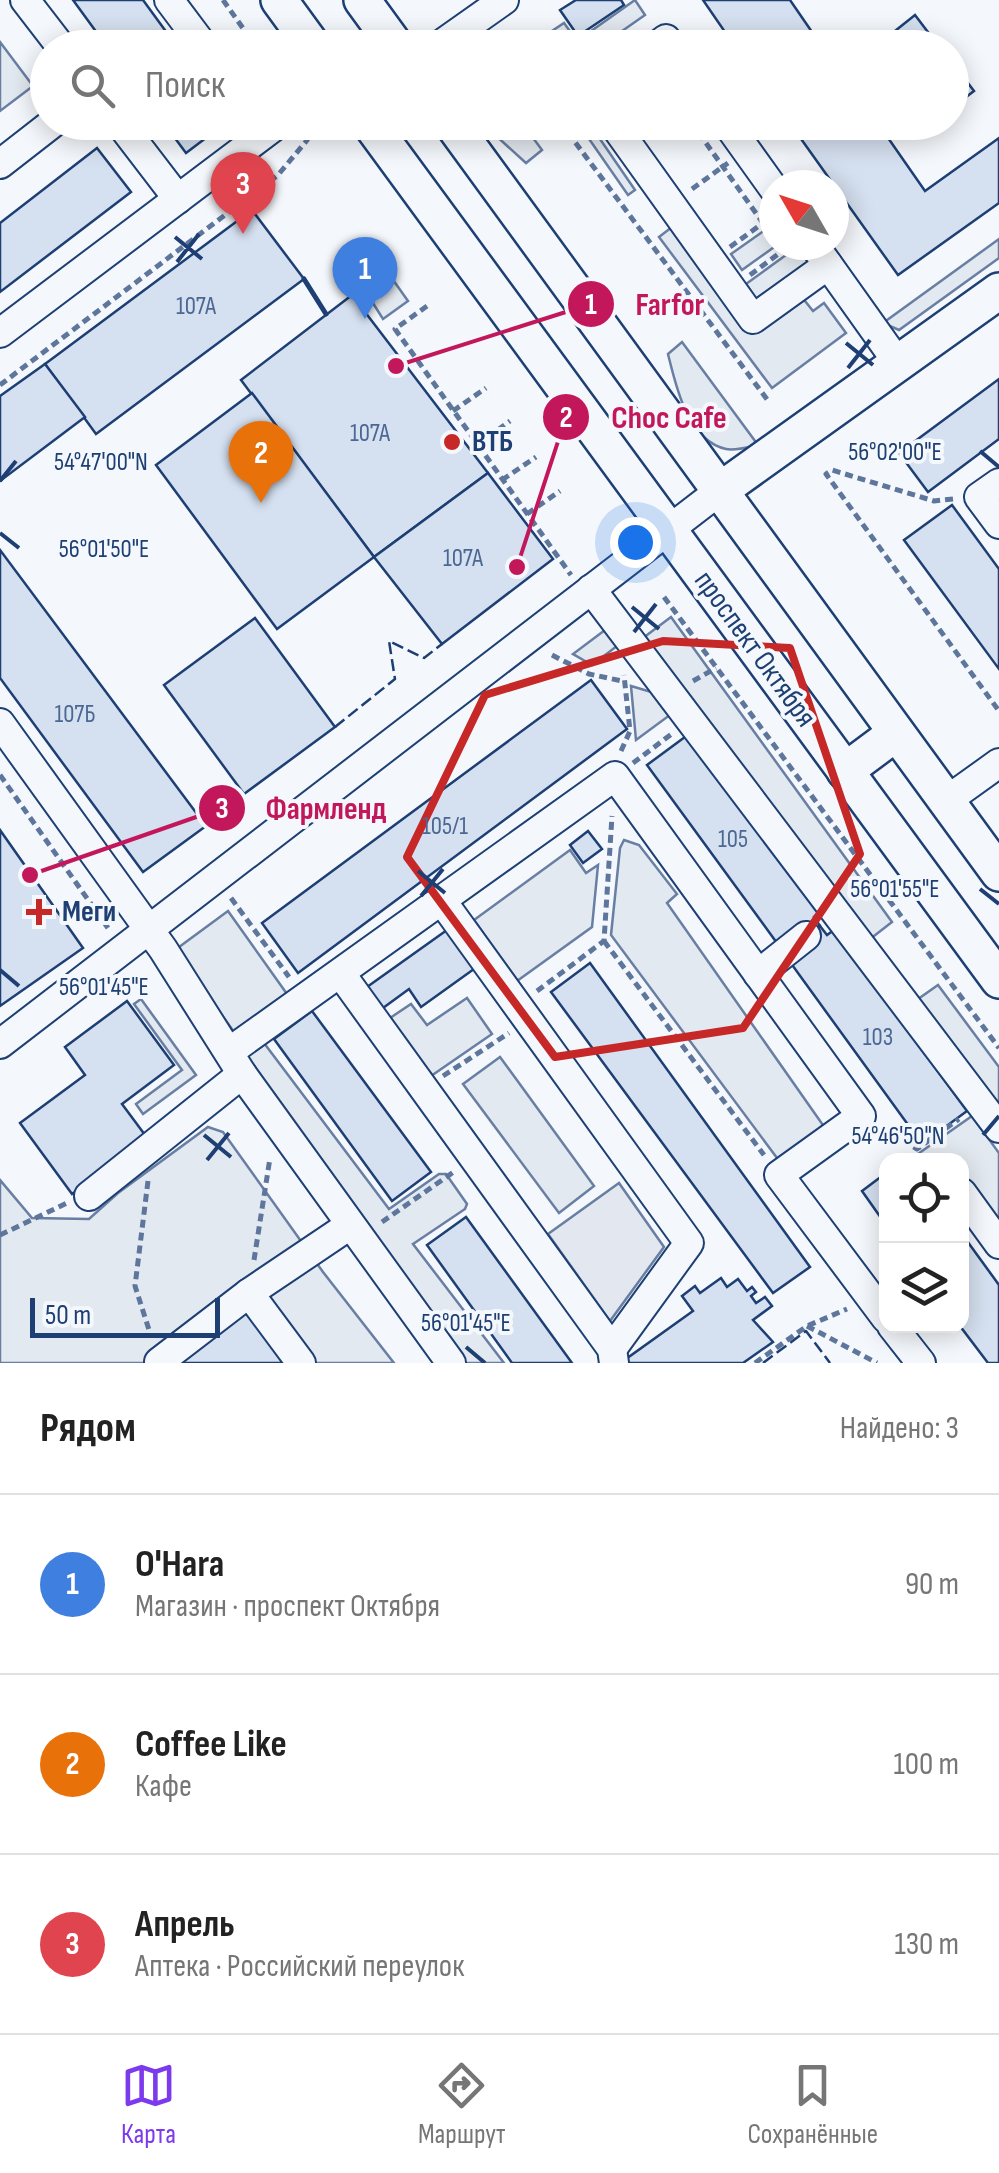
<!DOCTYPE html>
<html lang="ru">
<meta charset="utf-8">
<style>
body{margin:0;font-family:"Sofia Sans Condensed",sans-serif;background:#f2f2f2;color:#222}
.controls{position:absolute;right:30px;bottom:30px;display:grid;overflow:hidden;border-radius:20px;box-shadow:0 5px 25px #0003}
.controls button{width:90px;height:90px;display:grid;place-items:center;padding:0;border:0;border-bottom:2px solid #e0e0e0;background:#fff;color:#222;font:50px sans-serif}
.compass{position:absolute;left:759px;top:170px;width:90px;height:90px;border-radius:50%;background:#fff;box-shadow:0 5px 25px #0003;rotate:309deg}
.scale{position:absolute;left:30px;bottom:25px;width:190px;box-sizing:border-box;padding-left:10px;border:5px solid #1d3f73;border-top:0;font-size:28px;line-height:35px;white-space:nowrap;color:#1d3f73;-webkit-text-stroke:8px #f4f7fb;paint-order:stroke}
.you{position:absolute;left:635px;top:542px;width:35px;height:35px;margin:-25px;border:8px solid #fff;border-radius:50%;background:#1a73e8;box-shadow:0 0 0 15px #1a73e833}
.badge{display:grid;place-items:center;width:65px;height:65px;border-radius:50%;background:#7c3aed;color:#fff;font-size:32px;font-weight:700}
.pin{position:absolute;translate:-50% -82px;filter:drop-shadow(0 2px 5px #0008)}
.pin::after{content:'';position:absolute;top:52px;width:35px;height:30px;background:inherit;clip-path:polygon(0 0,100% 0,50% 100%)}
.list{margin:0;padding:0;list-style:none}
h2{display:flex;justify-content:space-between;align-items:center;height:130px;margin:0;padding:0 40px;font-size:42px}
h2 small{font-size:32px;font-weight:400;color:#767676}
.list li{display:grid;grid-template-columns:65px 1fr auto;gap:30px;align-items:center;box-sizing:border-box;height:180px;padding:0 40px;border-top:2px solid #e0e0e0}
.list b{display:block;font-size:38px;white-space:nowrap}
.list p{margin:0;font-size:32px;white-space:nowrap;color:#767676}
.list em{font-size:32px;font-style:normal;color:#767676}
.icon{flex:none;width:55px;height:55px;fill:none;stroke:currentColor;stroke-width:2;stroke-linecap:round;stroke-linejoin:round}
.map{position:relative;flex:none;width:999px;height:1363px;overflow:hidden}
.search{position:absolute;background:#fff;box-shadow:0 5px 25px #0003;left:30px;right:30px;top:30px;height:110px;display:flex;align-items:center;gap:25px;box-sizing:border-box;padding:0 35px;border-radius:55px;color:#767676;font-size:38px}
.sheet{height:670px;background:#fff}
nav{display:flex;justify-content:space-around;align-items:center;box-sizing:border-box;height:140px;border-top:2px solid #e0e0e0;background:#fff;font-size:28px;color:#767676}
nav a{display:grid;justify-items:center;gap:5px}
nav .on{color:#7c3aed}
.map>svg:first-child{display:block}
</style>
<div class="map">
<svg width="999" height="1363" viewBox="0 0 999 1363">
<rect width="100%" height="100%" fill="#f4f7fb"/>
<g fill="#e3e9f0" stroke="#687fa3" stroke-width="2.5">
<polygon points="635,0 645,15 605,43 608,47 528,47 564,23 577,41"/>
<polygon points="0,42 33,86 0,111"/>
<polygon points="482,123 522,123 542,150 526,163"/>
<polygon points="578,123 589,123 635,190 628,195"/>
<polygon points="772,225 774,245 777,245 742,270 731,254"/>
<polygon points="672,227 751,333 801,296 813,311 824,303 846,333 772,388 659,237"/>
<polygon points="999,239 999,258 899,330 883,323"/>
<polygon points="797,247 808,262 756,299 746,284"/>
<polygon points="383,273 391,277 408,301 383,319 364,289 375,275"/>
<path d="M 682,342 L 758,445 C 749,447 735,451 726,449 C 687,440 676,386 668,354 Z"/>
<polygon points="671,617 892,922 865,943 643,638"/>
<polygon points="605,630 617,646 592,665 573,654"/>
<polygon points="631,686 665,696 674,712 636,740"/>
<polygon points="624,840 639,845 677,894 667,903 825,1128 780,1162 611,935 620,848"/>
<polygon points="570,850 586,873 598,865 592,927 517,981 474,920"/>
<polygon points="228,911 287,994 234,1032 175,950"/>
<polygon points="938,985 999,1067 999,1120 911,1004"/>
<polygon points="467,998 492,1034 431,1076 390,1018 411,1004 427,1025"/>
<polygon points="141,999 196,1075 143,1114 136,1104 182,1070 134,1004"/>
<polygon points="264,1043 389,1209 439,1174 446,1174 467,1204 465,1209 413,1244 504,1363 461,1363 242,1057"/>
<polygon points="500,1057 594,1186 559,1213 463,1084"/>
<polygon points="972,1116 999,1153 999,1230 962,1178 962,1160 918,1160 915,1156"/>
<polygon points="208,1127 223,1132 323,1272 394,1363 0,1363 0,1180 32,1218 89,1219 118,1193"/>
</g>
<polygon fill="#e3e8f0" stroke="#687fa3" stroke-width="2.5" points="619,1183 664,1247 610,1321 548,1234"/>
<g fill="#d5e0f0" stroke="#1d3f73" stroke-width="2.5">
<polygon points="73,0 143,0 178,48 108,48"/>
<polygon points="576,0 621,0 624,5 578,36 560,10"/>
<polygon points="703,0 790,0 823,48 736,48"/>
<polygon points="915,15 940,48 908,48 895,31"/>
<polygon points="952,62 974,91 953,107 952,104"/>
<polygon points="163,122 227,122 186,153"/>
<polygon points="789,122 877,122 925,191 999,138 999,203 898,275"/>
<polygon points="97,148 131,192 0,292 0,223"/>
<polygon points="252,210 304,279 96,434 45,364"/>
<polygon points="352,295 488,473 374,557 241,380"/>
<polygon points="45,364 85,417 0,481 0,396"/>
<polygon points="999,379 999,439 928,492 899,453"/>
<polygon points="252,393 374,557 277,629 156,465"/>
<polygon points="488,473 553,559 442,644 374,557"/>
<polygon points="952,505 999,569 999,669 904,540"/>
<polygon points="0,550 206,826 143,872 0,678"/>
<polygon points="255,618 335,727 244,794 164,685"/>
<polygon points="591,680 627,729 298,973 262,923"/>
<polygon points="689,734 819,912 814,917 820,926 806,936 777,943 647,765"/>
<polygon points="0,830 83,948 0,1006"/>
<polygon points="588,831 602,849 583,863 570,845"/>
<polygon points="820,926 827,935 834,930 967,1111 922,1144 790,962 806,936"/>
<polygon points="447,930 474,969 421,1007 409,989 383,1008 367,987"/>
<polygon points="590,963 810,1267 773,1293 551,992"/>
<polygon points="127,1001 174,1065 122,1104 148,1139 72,1194 20,1123 85,1075 65,1047"/>
<polygon points="312,1011 431,1172 392,1201 274,1039"/>
<polygon points="886,1173 886,1225 862,1191"/>
<polygon points="466,1217 572,1363 512,1363 427,1245"/>
<polygon points="962,1234 999,1285 999,1363 988,1363 960,1326"/>
<polygon points="721,1278 727,1287 738,1279 747,1291 752,1287 756,1292 751,1296 756,1303 765,1297 772,1306 753,1320 773,1342 743,1363 628,1363 626,1359 693,1311 682,1296 695,1286 700,1293"/>
<polygon points="247,1308 287,1363 172,1363"/>
</g>
<g fill="none" stroke-linecap="round" stroke-linejoin="round">
<g stroke="#1d3f73" stroke-width="32">
<g id="minor">
<polyline points="25,0 62,48"/>
<polyline points="169,0 205,48"/>
<polyline points="436,48 504,0"/>
<polyline points="654,48 666,39 672,48"/>
<polyline points="119,122 178,199"/>
<polyline points="612,122 753,319 828,265"/>
<polyline points="726,122 774,189"/>
<polyline points="0,164 54,122"/>
<polyline points="814,245 898,363"/>
<polyline points="0,333 280,122"/>
<polyline points="999,483 979,497 999,524"/>
<polyline points="591,589 999,1128"/>
<polyline points="0,723 163,949 242,1074 451,1363"/>
<polyline points="946,801 999,763"/>
<polyline points="442,901 689,1243 612,1349"/>
<polyline points="341,974 612,1349 614,1363"/>
<polyline points="758,974 806,936"/>
<polyline points="0,1044 718,492"/>
<polyline points="229,1052 615,776 861,1116 779,1175 886,1318"/>
<polyline points="962,1193 999,1244"/>
<polyline points="89,1196 242,1074"/>
<polyline points="249,1293 301,1363"/>
<polyline points="892,1326 921,1363"/>
<polyline points="159,1362 249,1293 350,1225"/>
</g>
</g>
<g stroke="#1d3f73" stroke-width="40">
<g id="major">
<polyline points="279,0 314,48"/>
<polyline points="362,0 397,48"/>
<polyline points="369,122 999,980"/>
<polyline points="451,122 999,873"/>
<polyline points="718,492 999,291"/>
<polyline points="845,771 896,733"/>
</g>
</g>
<g stroke="#5e769c" stroke-width="5" stroke-dasharray="8 5" stroke-linecap="butt">
<polyline points="223,0 257,48"/>
<polyline points="560,122 769,402"/>
<polyline points="691,122 763,223"/>
<polyline points="652,135 670,122"/>
<polyline points="765,136 784,122"/>
<polyline points="692,189 728,163"/>
<polyline points="730,247 774,215"/>
<polyline points="750,275 789,246"/>
<polyline points="427,306 395,329 571,575"/>
<polyline points="0,385 278,175 308,139"/>
<polyline points="453,411 486,388"/>
<polyline points="477,445 510,421"/>
<polyline points="502,480 536,457"/>
<polyline points="953,499 934,501 832,470 826,474 999,711"/>
<polyline points="527,514 560,491"/>
<polyline points="664,597 999,1048"/>
<polyline points="552,655 589,674 622,681"/>
<polyline points="693,681 716,668"/>
<polyline points="621,751 630,731 624,675"/>
<polyline points="633,763 673,733"/>
<polyline points="0,775 108,928"/>
<polyline points="231,898 289,977"/>
<polyline points="604,941 764,1155"/>
<polyline points="537,991 604,941 612,816"/>
<polyline points="443,1076 509,1033"/>
<polyline points="880,1127 917,1149 959,1119"/>
<polyline points="148,1181 135,1286 151,1336"/>
<polyline points="382,1222 455,1171"/>
<polyline points="0,1235 67,1203"/>
<polyline points="254,1260 270,1158"/>
<polyline points="807,1326 877,1363"/>
<polyline points="755,1363 807,1326 847,1309"/>
</g>
<use href="#minor" stroke="#f4f7fb" stroke-width="28"/>
<use href="#major" stroke="#f4f7fb" stroke-width="35"/>
<g stroke="#1d3f73" stroke-width="2.5" stroke-dasharray="12 5" stroke-linecap="butt">
<polyline points="335,727 395,679 389,641 424,658 442,644"/>
<polyline points="206,826 244,794"/>
<polyline points="763,1363 806,1331 830,1363"/>
</g>
<polyline stroke="#1d3f73" stroke-width="5" points="304,279 326,314"/>
</g>
<path fill="none" stroke="#c62828" stroke-width="8" stroke-linejoin="round" d="M 663,641 L 790,648 L 860,854 L 743,1028 L 555,1057 L 407,857 L 485,695 Z"/>
<path fill="none" stroke="#1d3f73" stroke-width="4" d="M 175,237 L 202,259M 177,262 L 199,234M 846,343 L 873,365M 848,368 L 870,340M 980,451 L 999,467M 0,481 L 16,461M 0,533 L 19,548M 632,607 L 659,629M 634,632 L 656,604M 418,871 L 445,893M 980,889 L 999,904M 421,896 L 443,869M 0,970 L 19,986M 204,1135 L 231,1157M 983,1135 L 999,1116M 207,1160 L 229,1133M 466,1347 L 485,1363"/>
<g fill="#c62828" stroke="#f4f7fb" stroke-width="4">
<circle cx="452" cy="442" r="10"/>
<path d="M34 897h10v10h10v10h-10v10h-10v-10h-10v-10h10z"/>
</g>
<g text-anchor="middle" dominant-baseline="central" stroke-width="8" stroke-linejoin="round" paint-order="stroke">
<g font-size="25" fill="#4b6792">
<text x="196" y="306">107А</text>
<text x="370" y="433">107А</text>
<text x="463" y="558">107А</text>
<text x="75" y="714">107Б</text>
<text x="445" y="826">105/1</text>
<text x="733" y="839">105</text>
<text x="878" y="1037">103</text>
</g>
<g font-size="30" font-weight="bold" fill="#1d3f73" stroke="#f4f7fb" text-anchor="start">
<text x="472" y="442">ВТБ</text>
<text x="62" y="912">Меги</text>
</g>
<g font-size="30" fill="#1d3f73" stroke="#f4f7fb">
<text transform="translate(755 649) rotate(54)">проспект Октября</text>
</g>
</g>
<g font-size="25" text-anchor="middle" fill="#1d3f73" stroke="#f4f7fb" stroke-width="8" stroke-linejoin="round" paint-order="stroke">
<text x="895" y="460">56°02'00"E</text>
<text x="101" y="470">54°47'00"N</text>
<text x="104" y="557">56°01'50"E</text>
<text x="895" y="897">56°01'55"E</text>
<text x="104" y="995">56°01'45"E</text>
<text x="898" y="1144">54°46'50"N</text>
<text x="466" y="1331">56°01'45"E</text>
</g>
<path fill="none" stroke="#c2185b" stroke-width="4" d="M396 366L591 304M517 567L566 417M30 875L222 808"/>
<g fill="#c2185b" stroke="#f4f7fb" stroke-width="4">
<circle cx="396" cy="366" r="10"/>
<circle cx="517" cy="567" r="10"/>
<circle cx="30" cy="875" r="10"/>
<circle cx="591" cy="304" r="25"/>
<circle cx="566" cy="417" r="25"/>
<circle cx="222" cy="808" r="25"/>
</g>
<g font-size="30" text-anchor="middle" font-weight="bold" fill="#fff">
<text x="591" y="314">1</text>
<text x="566" y="427">2</text>
<text x="222" y="818">3</text>
</g>
<g font-size="32" text-anchor="middle" font-weight="bold" fill="#c2185b" stroke="#f4f7fb" stroke-width="8" stroke-linejoin="round" paint-order="stroke">
<text x="670" y="315">Farfor</text>
<text x="669" y="428">Choc Cafe</text>
<text x="326" y="819">Фармленд</text>
</g>
</svg>
<div class="controls">
<button><svg class="icon" aria-label="locate" viewBox="0 0 24 24"><circle cx="12" cy="12" r="6"/><path d="M12 2v4M12 18v4M2 12h4M18 12h4"/></svg></button>
<button><svg class="icon" aria-label="layers" viewBox="0 0 24 24"><path d="M12 4l9 5-9 5-9-5zM3 14l9 5 9-5"/></svg></button>
</div>
<svg class="compass" viewBox="-18 -18 36 36"><path d="M0-13l5 13h-10z" fill="#e53935"/><path d="M0 13l5-13h-10z" fill="#767676"/></svg>
<div class="scale">50 m</div>
<div class="you"></div>
<div class="pin badge" style="left:365px;top:319px;background:#3f7fe0">1</div>
<div class="pin badge" style="left:261px;top:503px;background:#e8710a">2</div>
<div class="pin badge" style="left:243px;top:234px;background:#e0444e">3</div>
<div class="search"><svg class="icon" aria-label="search" viewBox="0 0 24 24"><circle cx="10" cy="10" r="6"/><path d="M15 15l6 6"/></svg>Поиск</div>
</div>
<section class="sheet">
<h2>Рядом<small>Найдено: 3</small></h2>
<ul class="list">
<li><span class="badge" style="background:#3f7fe0">1</span><div><b>O'Hara</b><p>Магазин · проспект Октября</p></div><em>90 m</em></li>
<li><span class="badge" style="background:#e8710a">2</span><div><b>Coffee Like</b><p>Кафе</p></div><em>100 m</em></li>
<li><span class="badge" style="background:#e0444e">3</span><div><b>Апрель</b><p>Аптека · Российский переулок</p></div><em>130 m</em></li>
</ul>
</section>
<nav>
<a class="on"><svg class="icon" aria-label="map" viewBox="0 0 24 24"><path d="M3 6l6-2 6 2 6-2v14l-6 2-6-2-6 2zM9 4v14M15 6v14"/></svg>Карта</a>
<a><svg class="icon" aria-label="directions" viewBox="0 0 24 24"><path d="M12 3l9 9-9 9-9-9zM9 14v-3h6M13 9l2 2-2 2"/></svg>Маршрут</a>
<a><svg class="icon" aria-label="saved" viewBox="0 0 24 24"><path d="M7 4h10v16l-5-4-5 4z"/></svg>Сохранённые</a>
</nav>
